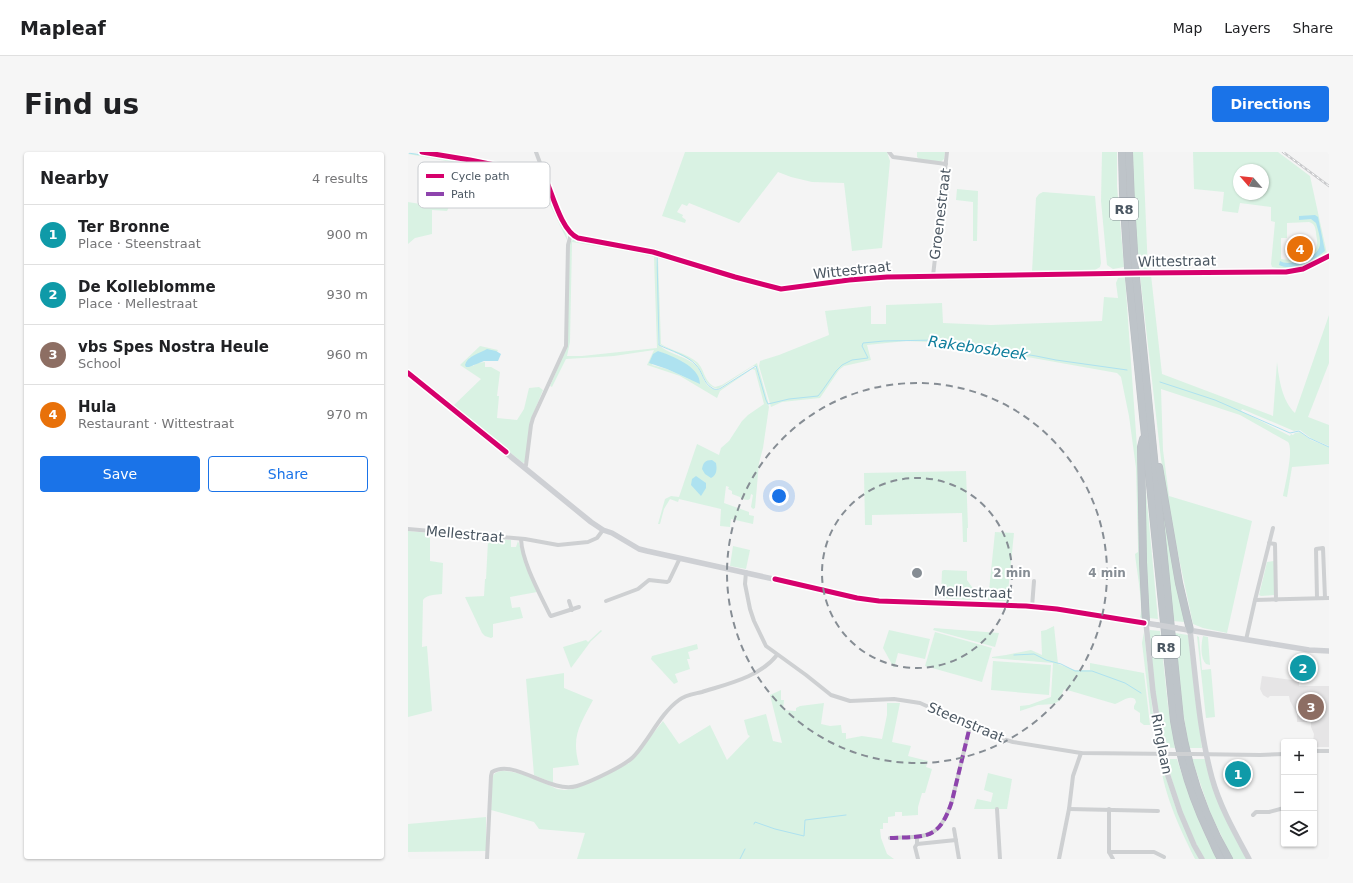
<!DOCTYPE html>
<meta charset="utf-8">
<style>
body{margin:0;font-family:"DejaVu Sans",sans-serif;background:#f6f6f6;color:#202124}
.controls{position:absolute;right:12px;bottom:12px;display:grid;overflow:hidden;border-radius:4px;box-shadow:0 1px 3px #0004}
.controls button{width:36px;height:36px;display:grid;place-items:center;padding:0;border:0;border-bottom:1px solid #e0e0e0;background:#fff;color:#202124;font:20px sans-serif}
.compass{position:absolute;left:825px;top:12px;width:36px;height:36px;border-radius:50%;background:#fff;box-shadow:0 1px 3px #0004;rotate:298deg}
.you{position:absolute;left:371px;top:344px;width:14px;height:14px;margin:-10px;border:3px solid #fff;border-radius:50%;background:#1a73e8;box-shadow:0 0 0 6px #1a73e833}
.badge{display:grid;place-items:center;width:26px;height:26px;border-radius:50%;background:#1a73e8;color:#fff;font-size:13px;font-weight:700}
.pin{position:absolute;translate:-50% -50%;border:2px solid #fff;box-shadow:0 1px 4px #0006}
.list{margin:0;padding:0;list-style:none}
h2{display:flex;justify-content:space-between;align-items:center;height:52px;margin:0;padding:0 16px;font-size:17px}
h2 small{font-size:13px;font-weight:400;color:#757577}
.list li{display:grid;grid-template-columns:26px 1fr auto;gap:12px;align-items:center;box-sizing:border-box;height:60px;padding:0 16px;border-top:1px solid #e0e0e0}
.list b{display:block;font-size:15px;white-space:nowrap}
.list p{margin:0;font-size:13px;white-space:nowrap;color:#757577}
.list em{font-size:13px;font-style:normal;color:#757577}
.actions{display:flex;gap:8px;padding:12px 16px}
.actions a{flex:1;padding:9px 0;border:1px solid #1a73e8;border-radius:4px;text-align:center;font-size:14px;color:#1a73e8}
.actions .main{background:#1a73e8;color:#fff}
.icon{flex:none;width:22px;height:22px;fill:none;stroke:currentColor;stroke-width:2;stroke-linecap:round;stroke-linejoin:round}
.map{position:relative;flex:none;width:921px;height:707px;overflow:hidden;border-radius:4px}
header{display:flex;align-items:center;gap:24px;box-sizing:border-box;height:56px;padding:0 20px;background:#fff;border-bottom:1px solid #e0e0e0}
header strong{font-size:19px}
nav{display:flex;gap:22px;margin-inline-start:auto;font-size:14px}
.intro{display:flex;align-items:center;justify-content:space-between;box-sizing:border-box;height:96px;padding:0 24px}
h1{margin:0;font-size:28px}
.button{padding:10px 18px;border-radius:4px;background:#1a73e8;color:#fff;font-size:14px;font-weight:700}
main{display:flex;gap:24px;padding:0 24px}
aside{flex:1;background:#fff;border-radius:4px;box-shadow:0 1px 3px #0004}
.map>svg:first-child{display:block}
</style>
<header>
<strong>Mapleaf</strong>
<nav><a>Map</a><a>Layers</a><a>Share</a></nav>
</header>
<div class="intro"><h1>Find us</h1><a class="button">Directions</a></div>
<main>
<aside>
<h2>Nearby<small>4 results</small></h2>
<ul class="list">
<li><span class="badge" style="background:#0f9aa8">1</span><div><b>Ter Bronne</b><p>Place · Steenstraat</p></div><em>900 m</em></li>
<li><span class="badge" style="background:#0f9aa8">2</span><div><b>De Kolleblomme</b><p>Place · Mellestraat</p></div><em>930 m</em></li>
<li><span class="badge" style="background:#8d6e63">3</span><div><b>vbs Spes Nostra Heule</b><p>School</p></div><em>960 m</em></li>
<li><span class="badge" style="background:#e8710a">4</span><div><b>Hula</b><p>Restaurant · Wittestraat</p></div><em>970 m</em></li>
</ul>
<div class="actions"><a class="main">Save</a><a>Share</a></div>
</aside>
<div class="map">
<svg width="921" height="707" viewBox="0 0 921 707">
<rect width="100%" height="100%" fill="#f4f4f4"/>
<polygon fill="#e6e5e6" points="854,524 891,529 891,534 921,534 921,595 906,595 906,590 905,590 906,582 903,575 903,570 889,570 889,562 882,549 881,544 862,544 860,546 855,543 852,537"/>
<g fill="#d9f2e3" fill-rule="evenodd">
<polygon points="277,0 479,0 482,9 474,96 444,99 436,31 404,30 383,25 370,20 331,71 281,51 279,54 274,52 269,60 275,63 274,65 278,68 277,71 254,64"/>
<polygon points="509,0 537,0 536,7 533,10 511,7 509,5"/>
<polygon points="694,0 709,0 709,34 716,115 705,117 699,113 693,49"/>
<polygon points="725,0 735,0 740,119 731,119 726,53"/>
<path d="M 785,0 L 870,0 L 902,24 L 919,102 C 900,113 888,120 864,115 L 863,112 L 867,70 L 863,69 L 863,55 L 832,51 L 830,61 L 814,59 L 816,40 L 786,37 ZM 831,18 L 855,18 L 855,42 L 831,42 ZM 901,70 C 907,72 907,75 908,80 C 908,84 910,89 909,93 C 906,106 883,109 873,107 L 873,86 L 879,86 L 879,71 Z"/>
<polygon points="0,1 41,6 130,25 136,30 146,57 157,79 159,85 159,88 141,51 135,32 131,29 105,23 79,16 53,12 40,57 39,59 24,58 24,82 7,86 0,92 0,50 37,56 46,24 49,11 0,2"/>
<polygon points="549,37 570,39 569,89 565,89 565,50 548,48"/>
<polygon points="635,40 687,44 693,111 692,115 687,118 624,120 628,46 631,42"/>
<path d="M 165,88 L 244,102 L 248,105 L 249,116 L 249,102 L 306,120 L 305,121 L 250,106 L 253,192 C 264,199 278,201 289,210 C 297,218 296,230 307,235 L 314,233 L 349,211 L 360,250 L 359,250 L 348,214 L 345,214 L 310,237 C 295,234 296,219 286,210 L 251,192 L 250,161 L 250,191 C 256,201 277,204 286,212 C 297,220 293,237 311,238 L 345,216 L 348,216 L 361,255 L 355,296 L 351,311 L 347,356 L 345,357 L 343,355 L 345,343 L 343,342 L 342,347 L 340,348 L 333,347 L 332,345 L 324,342 L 324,339 L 320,337 L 321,335 L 318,334 L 316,351 L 341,360 L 341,363 L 346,364 L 345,372 L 323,367 L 322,375 L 312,374 L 313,357 L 271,347 L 270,350 L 262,347 L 256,357 L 252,372 L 250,372 L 257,347 L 263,344 L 271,345 L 289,292 L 311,303 L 313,296 L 321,289 L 334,269 L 340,263 L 356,252 L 347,218 L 344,217 L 312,239 L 309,246 L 272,224 L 239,213 L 246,198 L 206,204 L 158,207 L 144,235 L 142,234 L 158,197 L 162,93 L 163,89 ZM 164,90 L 223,100 L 246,105 L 249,196 L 174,204 L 159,204 L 162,190 ZM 250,199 L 275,210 L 283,228 L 259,217 L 244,213 Z"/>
<path d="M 743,123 L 754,222 L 865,264 L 869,210 C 871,227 874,249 887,261 L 921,163 L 921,211 L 900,265 L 921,273 L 921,294 L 904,287 L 892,278 L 886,279 L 834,257 L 833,259 L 882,284 L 883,282 L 885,283 L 887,281 L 892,280 L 903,288 L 921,295 L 921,312 L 884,315 L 879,345 L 875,344 C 877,333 886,297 880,290 L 832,263 L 753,237 L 755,298 L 761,344 L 844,369 L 819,481 L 795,476 L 785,472 L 769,397 L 753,307 L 732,124 Z"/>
<path d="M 717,125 L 731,324 L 736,464 L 733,466 L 732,465 C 736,456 728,414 727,402 L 730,400 L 730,395 L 728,316 L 721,264 L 713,225 L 709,221 L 557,194 L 521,190 L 498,189 L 459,193 L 463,208 L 436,214 L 431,218 L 412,246 L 374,250 L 363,255 L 351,214 L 352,209 L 371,203 L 421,183 L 417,159 L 463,154 L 463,172 L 478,172 L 478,153 L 534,151 L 535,171 L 583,173 L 694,169 L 696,145 L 710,146 L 708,131 L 710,126 Z"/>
<polygon points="72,194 90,198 89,200 79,198 61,206 65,214 69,211 77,210 77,215 83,215 92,220 89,244 91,244 89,266 109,268 116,257 121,236 131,235 135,238 122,270 117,310 115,311 45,254 73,227 52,213"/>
<polygon points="736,318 750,467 741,466 739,453"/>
<polygon points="558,319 560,376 559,376 559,390 555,390 554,361 464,363 464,373 457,373 456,321"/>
<polygon points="752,333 777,469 776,470 765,469"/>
<path d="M 0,379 L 22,381 L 22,409 L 35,411 L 34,442 C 28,443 19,442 15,448 L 14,495 L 19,494 L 24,559 L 0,565 Z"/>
<polygon points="587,380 606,381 599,450 580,448"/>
<polygon points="75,385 103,388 103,395 108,395 110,389 129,440 102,445 104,456 112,455 115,466 85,472 85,485 83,486 77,484 74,481 57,445 76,444 77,427 78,427 80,389 73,387"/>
<polygon points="325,394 342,398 338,417 322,414"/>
<polygon points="866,409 866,443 853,444 851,443 859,410"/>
<polygon points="536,418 559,419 559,428 568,441 562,448 535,446 533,443 534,419"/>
<path d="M 646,474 L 650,512 L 667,518 L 682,518 L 682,511 L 736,521 L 742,573 L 736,573 L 732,570 L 732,561 L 726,557 L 726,554 L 728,550 L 727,547 C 720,543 714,550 707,552 L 656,537 L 654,542 L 654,547 L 646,552 L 630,553 L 612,559 L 612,554 L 621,553 L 643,545 L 645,511 L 584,506 L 584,505 L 598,503 L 623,498 L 634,503 L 633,479 L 638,478 Z"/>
<polygon points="526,476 591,481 587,495 525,478"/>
<polygon points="193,478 194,479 183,489 163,516 155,495 178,488 180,490"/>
<polygon points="481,478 522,487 517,507 490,501 486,516 475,496"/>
<polygon points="742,478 752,479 760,554 767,596 755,595 748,554 741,481"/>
<polygon points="527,480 584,496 574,530 517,514"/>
<polygon points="736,480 746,571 750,594 743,567 734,491"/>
<polygon points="767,481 780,483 794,596 781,596 775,560"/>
<polygon points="789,484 791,485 794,518 803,517 807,565 798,566"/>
<path d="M 795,484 L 800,485 L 802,513 L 798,512 C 792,506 793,492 795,484 Z"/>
<polygon points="289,492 290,497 280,500 282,507 279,507 282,517 267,522 270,530 266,532 243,507 244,504"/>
<polygon points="585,509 643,513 641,543 583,538"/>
<path d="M 156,521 L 156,536 L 185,548 C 172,573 163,584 171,613 L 145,616 L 145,631 L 126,623 L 118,527 Z"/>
<path d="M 373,538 L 373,548 L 376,548 L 375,558 L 388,559 L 388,556 L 392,554 L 416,551 L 413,572 L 422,574 L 433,573 L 434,581 L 438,581 L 438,587 L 454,584 L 474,587 L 479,563 L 479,551 L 492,551 L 484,590 L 503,594 L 500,604 L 520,609 L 518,615 L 524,617 L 517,641 L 514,641 L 510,655 L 510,663 L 494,664 L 494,660 L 487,660 L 487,664 L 480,665 L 480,671 L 475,671 L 475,677 L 472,677 L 473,686 L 479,702 L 486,707 L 169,707 L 177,681 L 131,677 L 126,670 L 83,658 C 84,649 82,632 85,624 C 92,609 139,632 149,637 L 156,638 L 165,637 L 176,633 L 221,611 L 255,569 L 271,592 L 302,573 L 319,608 L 342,584 L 340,583 L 336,568 L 358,562 L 365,589 L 374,591 L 362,543 Z"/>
<path d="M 752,607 L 768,656 L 791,707 L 787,707 C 772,677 755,641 752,607 Z"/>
<path d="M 758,607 L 769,607 C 780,642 792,675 809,707 L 796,707 C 782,682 771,656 764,628 C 762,621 759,614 758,607 Z"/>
<polygon points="784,607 797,607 839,707 825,707 823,704 802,660"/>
<polygon points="580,621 604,627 599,657 566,657 569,647 583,650 585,641 576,638"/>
<polygon points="78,665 78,699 0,700 0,672"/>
</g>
<g fill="#aee2f0">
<path d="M 907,63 L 910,65 L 917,99 C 905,109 886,120 871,113 L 872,109 C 880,115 908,106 911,96 C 914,89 910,78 908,71 L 903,67 L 891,68 L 891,64 Z"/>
<path d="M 79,197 L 88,199 L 93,202 L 90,209 L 76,209 L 61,215 L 58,215 L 57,213 C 59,204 72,201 79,197 Z"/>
<path d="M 250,199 C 264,204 292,214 292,232 L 259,217 L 241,211 L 245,202 Z"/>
<path d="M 304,308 L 308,311 C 309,317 309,323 303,326 L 297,322 L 294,317 C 295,311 297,308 304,308 Z"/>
<polygon points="288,324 298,331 298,336 293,344 283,333 284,327"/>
</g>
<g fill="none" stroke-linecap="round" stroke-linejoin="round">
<g stroke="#aee2f0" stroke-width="1">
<path d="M 0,1 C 23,4 45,10 68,11"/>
<polyline points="75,13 131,25 137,30"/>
<polyline points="141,41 144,49"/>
<polyline points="153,68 159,82"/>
<polyline points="166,88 181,90"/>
<path d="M 247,103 L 249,104 L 251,193 C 263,199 279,203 288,213 C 295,220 295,231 304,236 C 307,238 310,238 313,236 L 348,214 L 358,248 L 360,252 L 381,247 L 410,244 L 414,239 L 428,219 L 434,213 L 444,208 L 460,206 L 454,194 L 455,191 L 476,189 L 529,188 L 628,204 L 648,208 L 719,218"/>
<polyline points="752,230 807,248 882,281 891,279 901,286 921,295"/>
<polyline points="606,503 626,502 638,508 653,512 667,519 684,519 717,531 733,541"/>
<polyline points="346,672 347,670 367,677 396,684 397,668 438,663"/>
<polyline points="332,707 337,697"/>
</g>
<g stroke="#b9bec3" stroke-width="8">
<g id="highway">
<polyline points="714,0 715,41 720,115"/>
<polyline points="721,0 723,51 727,115"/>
<path d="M 721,126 L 766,569 C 772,608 784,646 801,682 C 805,690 808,699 813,707"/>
<path d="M 728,126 L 772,567 C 780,616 796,664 821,707"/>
<polyline points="735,287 733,295 735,410 738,471"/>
<polyline points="751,315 771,431 782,478"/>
</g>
</g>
<g stroke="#ced0d2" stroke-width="4">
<polyline points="14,0 62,8 136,23"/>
<polyline points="128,0 149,57 160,78 166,84 170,86 245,100 327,125 373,137 441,128 479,125 732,121 878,120 895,117 921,104"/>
<polyline points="481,0 485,5 538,12"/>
<polyline points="525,124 539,0"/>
<polyline points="117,315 118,313 123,273 125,266 158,194 160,93 163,82"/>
<polyline points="0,377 117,387 150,393 180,390 189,386 195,378"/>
<path d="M 113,387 C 114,410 132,442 142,463 L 143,464 L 171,455"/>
<polyline points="861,391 867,392 868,448"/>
<polyline points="338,420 337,432 342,457 346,469 358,494 398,523 423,543 442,549 486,547 512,551 585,584 605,590 673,601 767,602"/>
<polyline points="909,446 908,397 915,396 917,446"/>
<polyline points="847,448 865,376"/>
<polyline points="161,449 164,458"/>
<polyline points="198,449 230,437 241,428 259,430 261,429 272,406"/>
<polyline points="624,455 626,429"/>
<polyline points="838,488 847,448 921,446"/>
<polyline points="906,599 921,599"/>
<polyline points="784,602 852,603 876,602"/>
<polyline points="589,657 592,707"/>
<polyline points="661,657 750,659"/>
<polyline points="701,657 701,700 705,707"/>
<polyline points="845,663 848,660 861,660 876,656"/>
<polyline points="546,677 551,707"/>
<path d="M 482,686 C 518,684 531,689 544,649 L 562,574"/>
<polyline points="509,686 509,692 507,695 510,707"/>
<polyline points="509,692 548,688"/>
<polyline points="701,700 746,700 756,705"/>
<path d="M 79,707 L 83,624 L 84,620 C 106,606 142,642 169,634 C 182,630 219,613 227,603 C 242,586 253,561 271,548 C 277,543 286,542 294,540 C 319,532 352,525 369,503"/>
<polyline points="651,707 661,657 665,624 673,601"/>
</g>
<g stroke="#ced0d4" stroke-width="5.5">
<polyline points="0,221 183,370 195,378 204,381 231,397 239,399 415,438 449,446 471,449 618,454 649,457 750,473"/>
<polyline points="738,471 745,540 756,612 772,660 786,693 794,707"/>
<polyline points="768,476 901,498 921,499"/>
<path d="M 782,478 C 788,527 791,578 804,626 C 812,655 827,681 841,707"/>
</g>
<use href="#highway" stroke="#bec4c9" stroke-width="7"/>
<g stroke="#c9cacc" stroke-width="2.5">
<polyline id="rail" points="875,0 921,34"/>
</g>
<use href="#rail" stroke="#fff" stroke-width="1" stroke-dasharray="3" stroke-linecap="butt"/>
<g stroke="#b9bec3" stroke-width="8" stroke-linecap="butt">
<g id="highway-bridge">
<polyline points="720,115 721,126"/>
<polyline points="727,115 728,126"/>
</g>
</g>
<polyline stroke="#ced0d2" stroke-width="4" points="767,602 784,602"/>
<polyline stroke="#ced0d4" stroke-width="5.5" points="750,473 768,476"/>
<use href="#highway-bridge" stroke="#bec4c9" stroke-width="7"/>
<path stroke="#8e44ad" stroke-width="4" stroke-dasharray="8 4" stroke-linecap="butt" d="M 482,686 C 518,684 531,689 544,649 L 562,574"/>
<g stroke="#fff" stroke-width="8">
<g id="cycleway">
<path d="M 14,0 L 62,8 L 136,23 C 144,40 153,79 170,86 L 245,100 L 327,125 L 373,137 L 441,128 L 479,125 L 732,121 L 878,120 L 895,117 L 921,104"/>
<polyline points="0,221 98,300"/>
<polyline points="367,427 449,446 471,449 618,454 649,457 736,471"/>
</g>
</g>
<use href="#cycleway" stroke="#d6006c" stroke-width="5"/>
</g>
<g fill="none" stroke="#868d94" stroke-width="2" stroke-dasharray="7 5">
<circle cx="509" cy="421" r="95"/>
<circle cx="509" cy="421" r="190"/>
</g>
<g text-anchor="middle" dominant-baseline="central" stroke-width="4" stroke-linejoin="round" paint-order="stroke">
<g fill="#fff" stroke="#808990" stroke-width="1">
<rect x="702" y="46" width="28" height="22" rx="3"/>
<rect x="744" y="484" width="28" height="22" rx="3"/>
</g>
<g font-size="13" font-weight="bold" fill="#4a5661">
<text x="716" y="57">R8</text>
<text x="758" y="495">R8</text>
</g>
<g font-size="14" fill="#4a5661" stroke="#fff">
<text transform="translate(532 62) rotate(-83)">Groenestraat</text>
<text transform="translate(769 109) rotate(-1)">Wittestraat</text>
<text transform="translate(444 118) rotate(-6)">Wittestraat</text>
<text transform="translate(57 382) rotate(5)">Mellestraat</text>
<text transform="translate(565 440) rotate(2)">Mellestraat</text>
<text transform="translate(558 570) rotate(23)">Steenstraat</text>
<text transform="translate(754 592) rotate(79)">Ringlaan</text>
</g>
<g font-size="15" font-style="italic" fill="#0c7c9b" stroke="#fff">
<text transform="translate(570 196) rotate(8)">Rakebosbeek</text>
</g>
</g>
<rect x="10" y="10" width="132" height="46" rx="6" fill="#fff" stroke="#c9ccd0" stroke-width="1"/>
<rect x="18" y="22" width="18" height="4" fill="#d6006c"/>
<rect x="18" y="40" width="18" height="4" fill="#8e44ad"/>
<g font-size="11" fill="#4a5661">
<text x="43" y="28">Cycle path</text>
<text x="43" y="46">Path</text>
</g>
<circle cx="509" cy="421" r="6" fill="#868d94" stroke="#fff" stroke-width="2"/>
<g font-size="12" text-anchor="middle" font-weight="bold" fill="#868d94" stroke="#fff" stroke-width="4" stroke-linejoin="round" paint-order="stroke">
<text x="604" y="425">2 min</text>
<text x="699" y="425">4 min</text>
</g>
</svg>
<div class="controls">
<button>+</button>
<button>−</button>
<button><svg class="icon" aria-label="layers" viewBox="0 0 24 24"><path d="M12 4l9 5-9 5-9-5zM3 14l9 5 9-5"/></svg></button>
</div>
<svg class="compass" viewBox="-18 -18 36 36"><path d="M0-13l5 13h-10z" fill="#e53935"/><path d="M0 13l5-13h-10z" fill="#757577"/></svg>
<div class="you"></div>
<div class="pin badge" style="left:830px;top:622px;background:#0f9aa8">1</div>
<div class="pin badge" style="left:895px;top:516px;background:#0f9aa8">2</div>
<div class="pin badge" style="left:903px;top:555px;background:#8d6e63">3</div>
<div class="pin badge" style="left:892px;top:97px;background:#e8710a">4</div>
</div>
</main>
